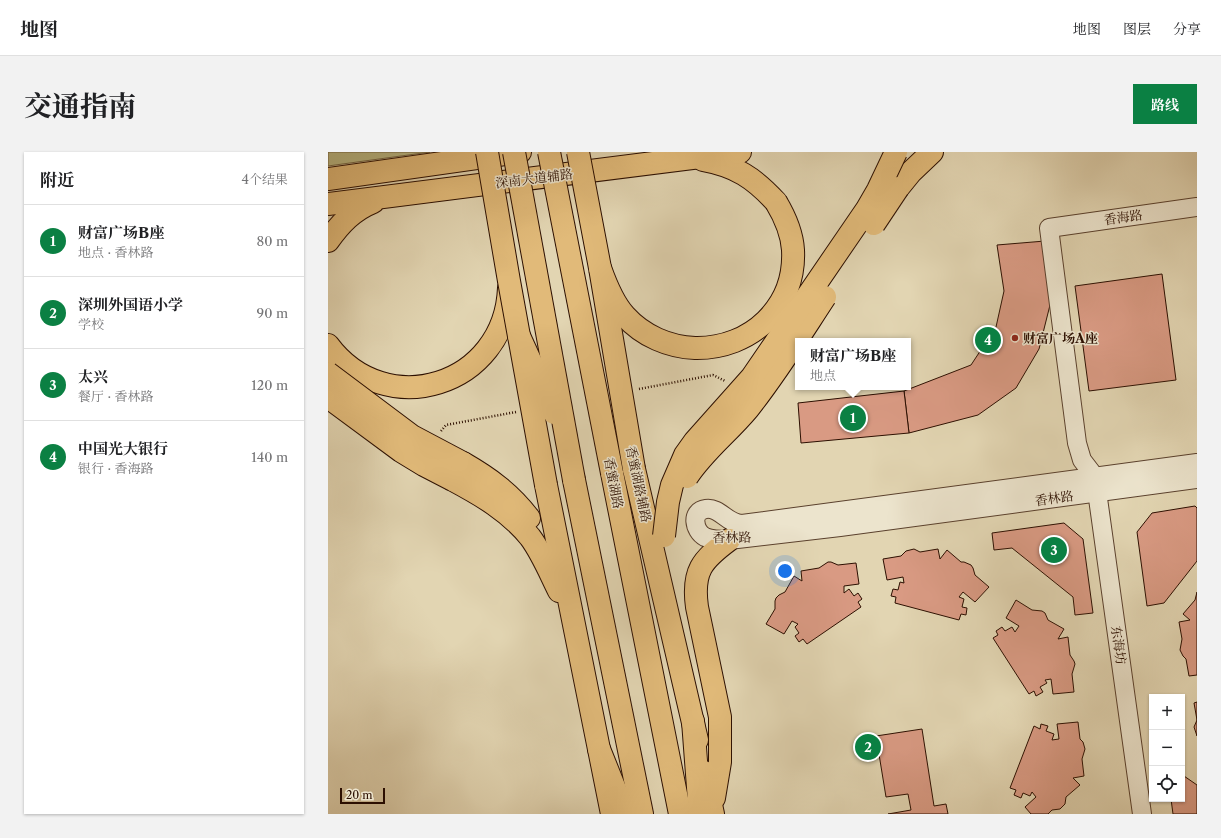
<!DOCTYPE html>
<html lang="zh">
<meta charset="utf-8">
<style>
body{margin:0;font-family:"Libre Caslon Text","Noto Serif SC",serif;background:#f2f2f2;color:#202124}
.controls{position:absolute;right:12px;bottom:12px;display:grid;overflow:hidden;border-radius:0px;box-shadow:0 1px 3px #0004}
.controls button{width:36px;height:36px;display:grid;place-items:center;padding:0;border:0;border-bottom:1px solid #e0e0e0;background:#fff;color:#202124;font:20px sans-serif}
.scale{position:absolute;left:12px;bottom:10px;width:45px;box-sizing:border-box;padding-left:4px;border:2px solid #2c0f01;border-top:0;font-size:11px;line-height:14px;white-space:nowrap;color:#2c0f01;-webkit-text-stroke:3px #ece4cd;paint-order:stroke}
.you{position:absolute;left:457px;top:419px;width:14px;height:14px;margin:-10px;border:3px solid #fff;border-radius:50%;background:#1a73e8;box-shadow:0 0 0 6px #1a73e833}
.badge{display:grid;place-items:center;width:26px;height:26px;border-radius:50%;background:#0b8043;color:#fff;font-size:13px;font-weight:700}
.pin{position:absolute;translate:-50% -50%;border:2px solid #fff;box-shadow:0 1px 4px #0006}
.popup{position:absolute;left:467px;top:186px;width:116px;height:52px;box-sizing:border-box;display:grid;place-content:center;border-radius:0px;background:#fff;filter:drop-shadow(0 1px 3px #0005);font-size:13px;white-space:nowrap;color:#757577}
.popup b{font-size:15px;color:#202124}
.popup::after{content:'';position:absolute;left:50%;top:100%;margin-left:-8px;border:8px solid transparent;border-top-color:#fff}
.list{margin:0;padding:0;list-style:none}
h2{display:flex;justify-content:space-between;align-items:center;height:52px;margin:0;padding:0 16px;font-size:17px}
h2 small{font-size:13px;font-weight:400;color:#757577}
.list li{display:grid;grid-template-columns:26px 1fr auto;gap:12px;align-items:center;box-sizing:border-box;height:72px;padding:0 16px;border-top:1px solid #e0e0e0}
.list b{display:block;font-size:15px;white-space:nowrap}
.list p{margin:0;font-size:13px;white-space:nowrap;color:#757577}
.list em{font-size:13px;font-style:normal;color:#757577}
.icon{flex:none;width:22px;height:22px;fill:none;stroke:currentColor;stroke-width:2;stroke-linecap:round;stroke-linejoin:round}
.map{position:relative;flex:none;width:869px;height:662px;overflow:hidden;border-radius:0px}
header{display:flex;align-items:center;gap:24px;box-sizing:border-box;height:56px;padding:0 20px;background:#fff;border-bottom:1px solid #e0e0e0}
header strong{font-size:19px}
nav{display:flex;gap:22px;margin-inline-start:auto;font-size:14px}
.intro{display:flex;align-items:center;justify-content:space-between;box-sizing:border-box;height:96px;padding:0 24px}
h1{margin:0;font-size:28px}
.button{padding:10px 18px;border-radius:0px;background:#0b8043;color:#fff;font-size:14px;font-weight:700}
main{display:flex;gap:24px;padding:0 24px}
aside{flex:1;background:#fff;border-radius:0px;box-shadow:0 1px 3px #0004}
.map>svg:first-child{display:block}
</style>
<header>
<strong>地图</strong>
<nav><a>地图</a><a>图层</a><a>分享</a></nav>
</header>
<div class="intro"><h1>交通指南</h1><a class="button">路线</a></div>
<main>
<aside>
<h2>附近<small>4个结果</small></h2>
<ul class="list">
<li><span class="badge">1</span><div><b>财富广场B座</b><p>地点 · 香林路</p></div><em>80 m</em></li>
<li><span class="badge">2</span><div><b>深圳外国语小学</b><p>学校</p></div><em>90 m</em></li>
<li><span class="badge">3</span><div><b>太兴</b><p>餐厅 · 香林路</p></div><em>120 m</em></li>
<li><span class="badge">4</span><div><b>中国光大银行</b><p>银行 · 香海路</p></div><em>140 m</em></li>
</ul>
</aside>
<div class="map">
<svg width="869" height="662" viewBox="0 0 869 662">
<rect width="100%" height="100%" fill="#e2d5b2"/>
<filter id="stains"><feTurbulence type="fractalNoise" baseFrequency=".005" numOctaves="4"/><feColorMatrix values="0 0 0 0 .2 0 0 0 0 .09 0 0 0 0 .02 0 0 0 .5 -.17"/></filter>
<radialGradient id="worn" r=".72"><stop offset=".6" stop-color="#630" stop-opacity="0"/><stop offset="1" stop-color="#630" stop-opacity=".3"/></radialGradient>
<polygon fill="#babb87" stroke="#736544" points="0,0 102,0 0,14"/>
<g fill="#d99a83" stroke="#2c0f01">
<polygon points="717,89 722,153 711,197 688,236 650,263 581,281 576,239 643,213 668,175 676,139 669,93"/>
<polygon points="834,122 848,228 761,239 747,134"/>
<polygon points="576,239 581,281 473,291 470,251"/>
<polygon points="867,354 869,356 869,409 836,451 819,454 809,380 824,361"/>
<polygon points="736,371 755,387 765,461 747,463 745,445 684,396 666,398 664,381"/>
<polygon points="586,397 592,400 610,397 612,407 619,398 633,410 636,410 643,413 645,416 647,423 661,435 647,450 635,440 631,445 636,447 634,455 639,456 638,463 633,462 631,468 567,451 568,445 563,444 565,437 570,438 572,430 576,431 575,425 559,428 555,407 573,404 578,399"/>
<polygon points="500,410 503,410 510,413 528,411 531,432 516,434 516,441 521,437 526,444 530,441 534,447 530,450 533,455 479,492 475,487 471,490 467,484 471,481 467,475 470,472 464,469 456,482 438,472 447,457 447,449 448,446 451,443 457,440 466,424 474,429 473,419 491,416"/>
<polygon points="869,440 869,523 861,524 858,507 855,504 852,498 854,487 851,470 862,468 855,462 867,448"/>
<polygon points="688,448 704,458 714,459 717,461 720,468 736,477 730,487 740,485 742,503 746,509 747,512 744,522 746,540 725,542 723,527 717,528 719,531 712,535 715,540 708,544 706,539 701,542 665,486 670,483 668,479 674,475 677,479 684,475 687,480 691,474 678,466"/>
<polygon points="869,550 869,568 866,551"/>
<polygon points="869,568 869,584 866,575"/>
<polygon points="750,570 752,587 755,590 757,597 754,607 756,624 745,626 752,633 738,645 737,652 732,657 724,658 720,662 703,662 697,655 708,645 704,640 702,644 695,641 693,646 686,643 688,638 682,636 706,574 712,577 713,572 720,574 718,579 726,582 724,588 731,587 729,572"/>
<polygon points="594,577 606,654 618,652 620,662 560,662 583,658 580,642 558,645 548,584"/>
<polygon points="854,624 856,624 869,633 869,662 845,662 843,647 854,647"/>
</g>
<g fill="none" stroke-linecap="round" stroke-linejoin="round">
<g stroke="#5a402d" stroke-width="20">
<g id="minor">
<path d="M 869,311 L 414,372 C 399,372 392,355 378,357 C 362,359 366,379 377,385 C 384,388 393,388 401,388 L 512,375 L 869,327"/>
<polyline points="814,662 767,325 754,308 749,291 721,76 869,55"/>
</g>
</g>
<g stroke="#2c0f01" stroke-width="24">
<g id="major">
<path d="M 375,8 C 408,14 426,26 448,50"/>
<polyline points="0,27 192,0"/>
<polyline points="570,36 583,20 604,0"/>
<polyline points="0,52 412,0"/>
<path d="M 0,89 C 12,72 25,58 45,50"/>
<path d="M 0,193 C 58,271 177,234 181,136"/>
<path d="M 135,311 C 161,326 182,341 201,366"/>
<polyline points="306,317 369,588"/>
<path d="M 125,328 C 153,343 181,359 202,385 C 214,401 222,421 231,439"/>
<polyline points="218,333 284,662"/>
<polyline points="376,620 385,662"/>
<path d="M 386,646 L 392,610 L 392,565 L 369,455 C 364,419 374,408 401,388"/>
</g>
</g>
<g stroke="#2c0f01" stroke-width="24">
<g id="highway">
<polyline points="284,321 352,662"/>
<polyline points="246,328 314,662"/>
<polyline points="365,569 372,662"/>
<polyline points="271,597 297,662"/>
</g>
</g>
<g stroke="#2c0f01" stroke-width="2.5" stroke-dasharray="1 2" stroke-linecap="butt">
<polyline points="311,237 385,223 397,229"/>
<polyline points="113,279 118,273 188,260"/>
</g>
<use href="#minor" stroke="#ece4cd" stroke-width="18"/>
<use href="#major" stroke="#e1ba79" stroke-width="22"/>
<use href="#highway" stroke="#e1ba79" stroke-width="22"/>
<g stroke="#2c0f01" stroke-width="24" stroke-linecap="butt">
<g id="major-bridge">
<polyline points="159,0 181,129 218,333"/>
<polyline points="250,0 272,116 306,317"/>
<polyline points="546,72 570,36"/>
<path d="M 272,116 C 278,133 285,151 297,164 C 315,184 341,195 367,196 C 423,197 468,155 465,98 C 464,81 457,65 448,50"/>
<polyline points="0,221 84,284 135,311"/>
<polyline points="0,245 73,299 96,313 125,328"/>
<path d="M 359,325 C 376,299 400,281 420,257 C 448,222 472,183 497,145"/>
<polyline points="336,384 340,350 344,333 357,303 367,289 424,225 539,57 550,38 568,0"/>
</g>
</g>
<g stroke="#2c0f01" stroke-width="24" stroke-linecap="butt">
<g id="highway-bridge">
<polyline points="186,0 246,328"/>
<polyline points="221,0 284,321"/>
<polyline points="191,184 226,261"/>
</g>
</g>
<use href="#major-bridge" stroke="#e1ba79" stroke-width="22"/>
<use href="#highway-bridge" stroke="#e1ba79" stroke-width="22"/>
</g>
<circle fill="#8f2418" stroke="#ece4cd" stroke-width="1.5" cx="687" cy="186" r="4"/>
<g text-anchor="middle" dominant-baseline="central" stroke-width="3" stroke-linejoin="round" paint-order="stroke">
<g font-size="13" fill="#2c0f01" stroke="#ece4cd">
<text transform="translate(206 26) rotate(-7)">深南大道辅路</text>
<text transform="translate(795 65) rotate(-8)">香海路</text>
<text transform="translate(286 331) rotate(79)">香蜜湖路</text>
<text transform="translate(311 332) rotate(78)">香蜜湖路辅路</text>
<text transform="translate(726 346) rotate(-8)">香林路</text>
<text transform="translate(404 385) rotate(-1)">香林路</text>
<text transform="translate(791 493) rotate(82)">东海坊</text>
</g>
<g font-size="13" font-weight="bold" fill="#2c0f01" stroke="#ece4cd" text-anchor="start">
<text x="695" y="186">财富广场A座</text>
</g>
</g>
<rect width="100%" height="100%" filter="url(#stains)"/>
<rect width="100%" height="100%" fill="url(#worn)"/>
</svg>
<div class="controls">
<button>+</button>
<button>−</button>
<button><svg class="icon" aria-label="locate" viewBox="0 0 24 24"><circle cx="12" cy="12" r="6"/><path d="M12 2v4M12 18v4M2 12h4M18 12h4"/></svg></button>
</div>
<div class="scale">20 m</div>
<div class="you"></div>
<div class="pin badge" style="left:525px;top:266px">1</div>
<div class="popup"><b>财富广场B座</b>地点</div>
<div class="pin badge" style="left:540px;top:595px">2</div>
<div class="pin badge" style="left:726px;top:398px">3</div>
<div class="pin badge" style="left:660px;top:188px">4</div>
</div>
</main>
